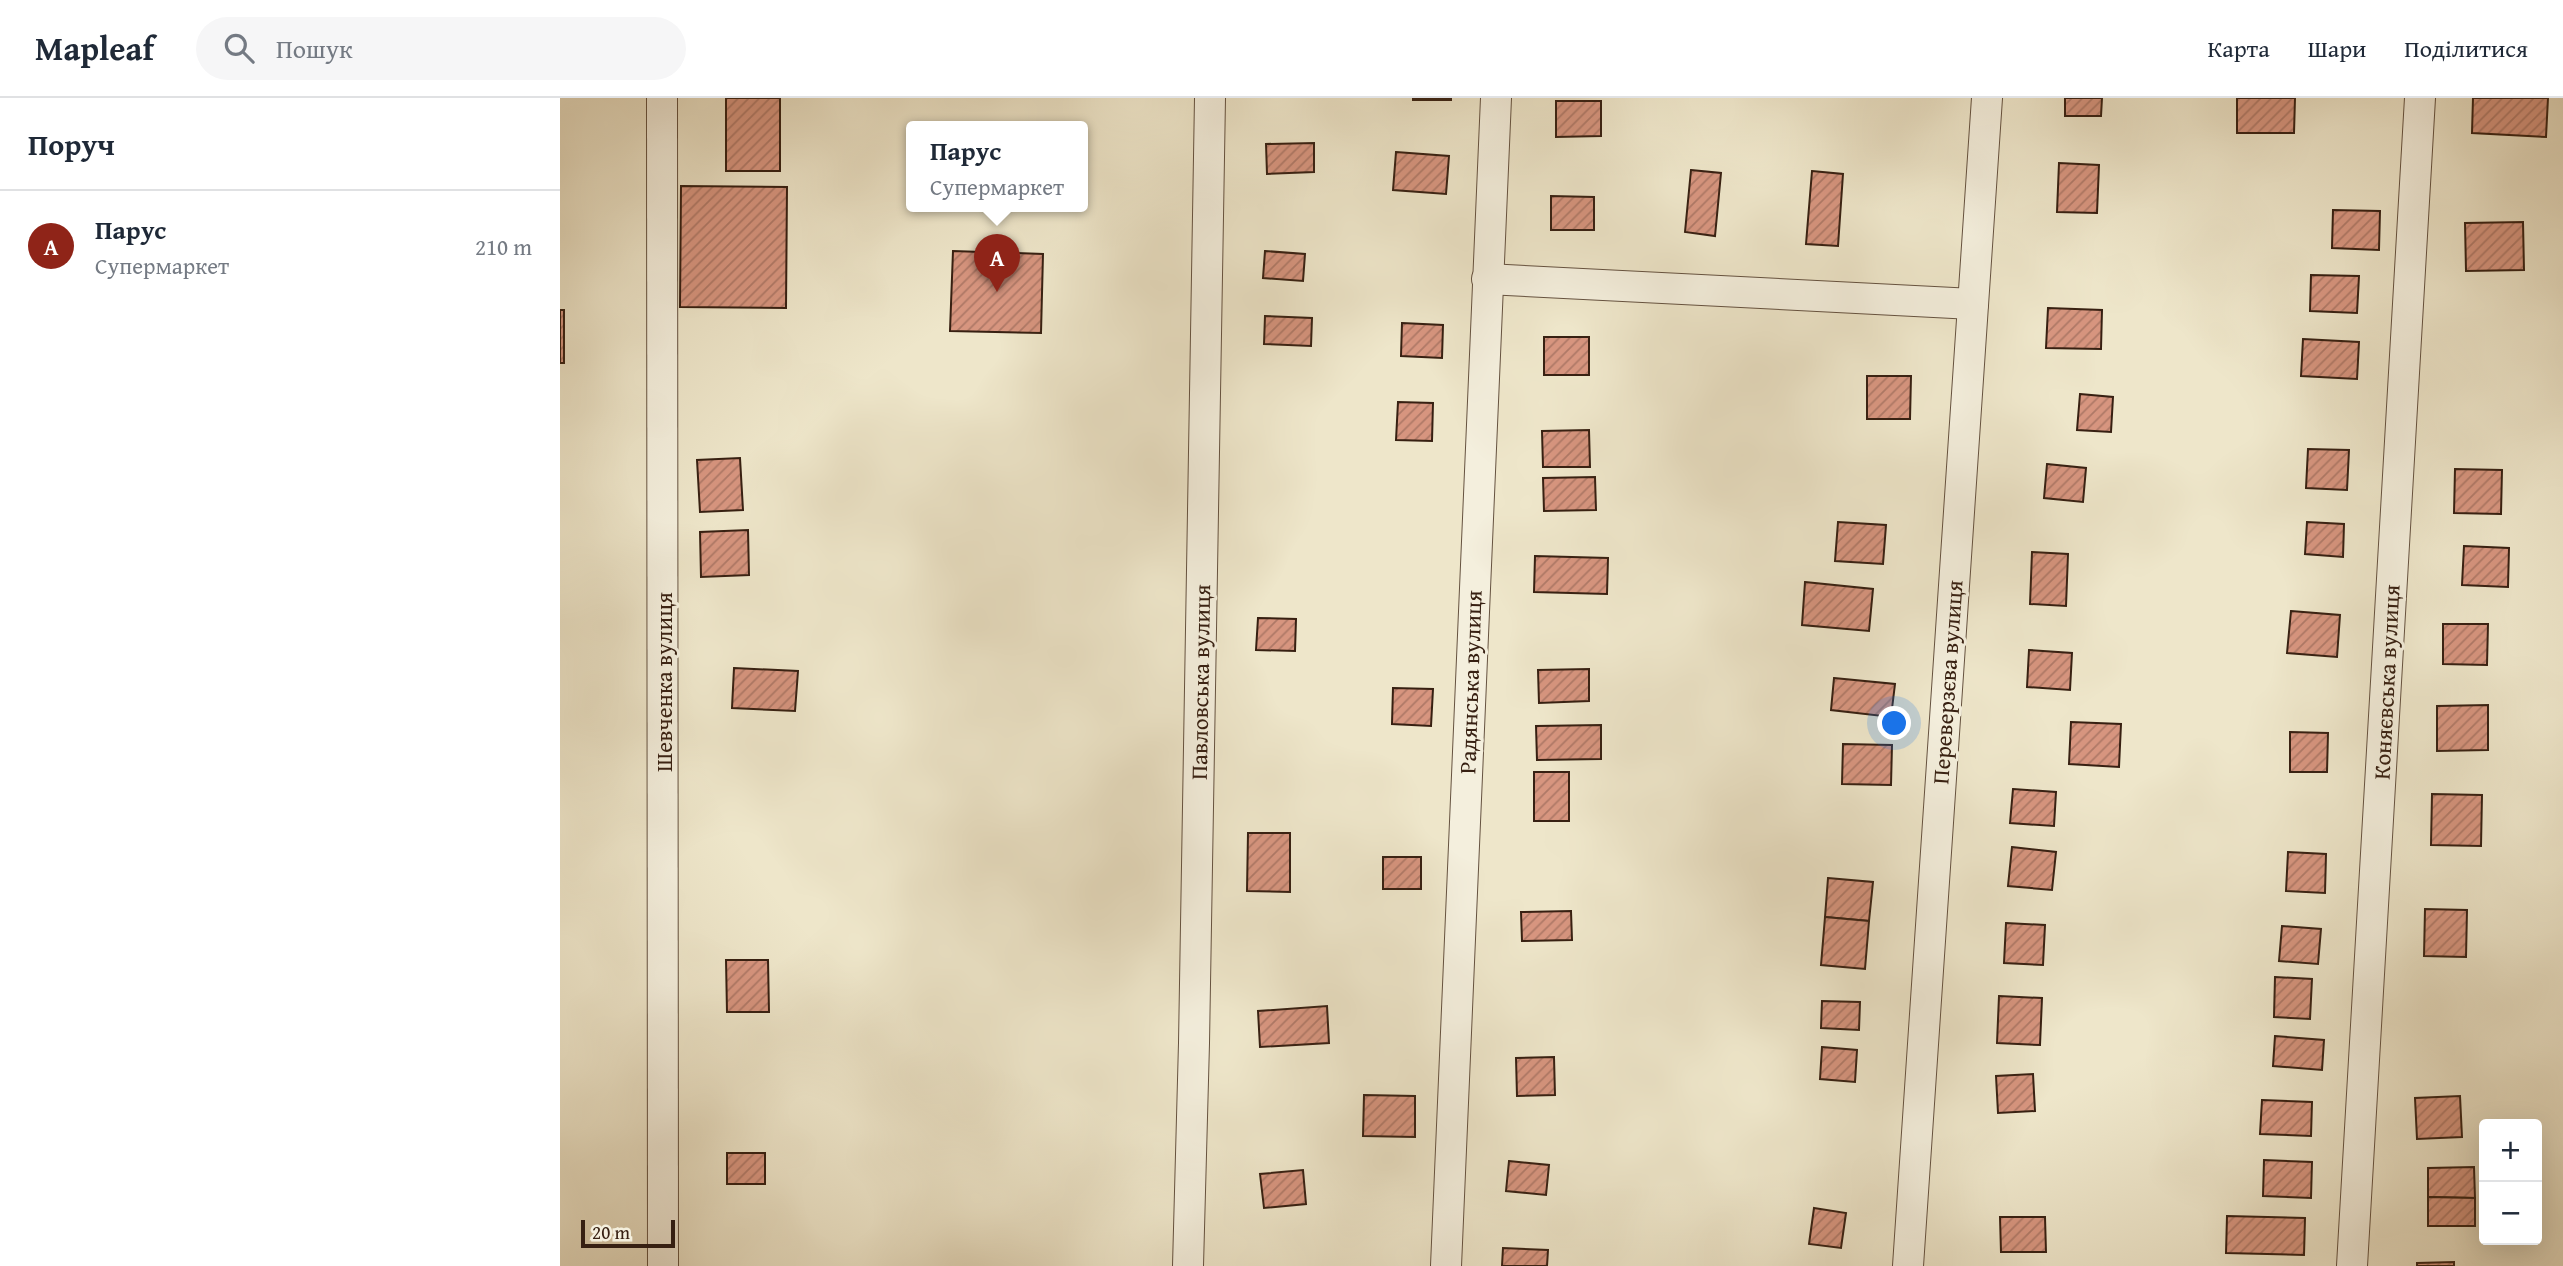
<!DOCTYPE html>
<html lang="uk">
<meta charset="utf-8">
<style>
body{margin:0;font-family:"Gentium Book Plus",serif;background:#f6f6f7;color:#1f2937}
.controls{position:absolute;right:21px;bottom:21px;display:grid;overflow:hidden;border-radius:7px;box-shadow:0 7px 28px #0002}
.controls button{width:63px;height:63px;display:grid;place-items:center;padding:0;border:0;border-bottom:2px solid #e0e1e3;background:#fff;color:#1f2937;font:35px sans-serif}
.scale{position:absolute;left:21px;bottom:18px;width:94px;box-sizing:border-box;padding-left:7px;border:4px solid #372012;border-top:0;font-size:19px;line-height:24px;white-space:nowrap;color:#372012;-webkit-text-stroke:5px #f4efdd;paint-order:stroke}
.you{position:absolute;left:1335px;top:626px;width:24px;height:24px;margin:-18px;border:5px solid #fff;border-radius:50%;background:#1a73e8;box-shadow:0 0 0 10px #1a73e833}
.badge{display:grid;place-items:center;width:46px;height:46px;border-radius:50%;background:#8f2418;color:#fff;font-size:23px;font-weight:700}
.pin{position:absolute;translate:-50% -58px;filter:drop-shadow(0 2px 4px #0008)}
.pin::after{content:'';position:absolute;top:37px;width:24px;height:21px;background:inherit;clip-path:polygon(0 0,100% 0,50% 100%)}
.popup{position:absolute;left:346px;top:23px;width:182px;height:91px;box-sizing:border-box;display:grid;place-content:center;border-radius:7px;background:#fff;filter:drop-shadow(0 2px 5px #0005);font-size:23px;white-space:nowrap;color:#747a83}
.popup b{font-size:26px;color:#1f2937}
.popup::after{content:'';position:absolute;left:50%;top:100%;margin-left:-14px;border:14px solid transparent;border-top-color:#fff}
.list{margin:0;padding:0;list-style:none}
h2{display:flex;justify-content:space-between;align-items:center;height:91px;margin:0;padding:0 28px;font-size:30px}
h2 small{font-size:23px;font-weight:400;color:#747a83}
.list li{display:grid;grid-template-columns:46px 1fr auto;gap:21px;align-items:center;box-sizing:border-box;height:112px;padding:0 28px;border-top:2px solid #e0e1e3}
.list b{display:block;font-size:26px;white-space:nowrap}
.list p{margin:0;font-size:23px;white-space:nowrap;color:#747a83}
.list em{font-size:23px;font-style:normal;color:#747a83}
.icon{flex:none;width:38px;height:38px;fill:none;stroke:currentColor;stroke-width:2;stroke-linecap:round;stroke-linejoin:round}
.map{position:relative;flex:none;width:2003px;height:1168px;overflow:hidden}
header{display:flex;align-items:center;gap:42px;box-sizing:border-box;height:98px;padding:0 35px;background:#fff;border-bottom:2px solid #e0e1e3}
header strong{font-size:33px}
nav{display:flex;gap:38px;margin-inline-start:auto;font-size:24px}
.search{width:490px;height:63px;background:#f6f6f7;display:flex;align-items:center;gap:18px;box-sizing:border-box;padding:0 24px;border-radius:38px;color:#747a83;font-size:26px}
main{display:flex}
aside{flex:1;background:#fff}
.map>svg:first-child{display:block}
</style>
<header>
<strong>Mapleaf</strong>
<div class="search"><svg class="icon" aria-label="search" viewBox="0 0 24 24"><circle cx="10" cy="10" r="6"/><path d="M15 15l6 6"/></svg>Пошук</div>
<nav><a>Карта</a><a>Шари</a><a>Поділитися</a></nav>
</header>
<main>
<aside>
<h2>Поруч<small></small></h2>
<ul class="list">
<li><span class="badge">A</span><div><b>Парус</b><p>Супермаркет</p></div><em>210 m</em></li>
</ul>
</aside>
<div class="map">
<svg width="2003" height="1168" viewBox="0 0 2003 1168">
<defs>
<pattern id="building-hatch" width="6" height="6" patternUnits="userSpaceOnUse" patternTransform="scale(1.75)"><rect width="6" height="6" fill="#d7957f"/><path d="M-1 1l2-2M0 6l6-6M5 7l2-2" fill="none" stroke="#af7967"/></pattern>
</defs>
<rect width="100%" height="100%" fill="#eee6ca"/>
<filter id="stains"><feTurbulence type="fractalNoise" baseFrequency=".00286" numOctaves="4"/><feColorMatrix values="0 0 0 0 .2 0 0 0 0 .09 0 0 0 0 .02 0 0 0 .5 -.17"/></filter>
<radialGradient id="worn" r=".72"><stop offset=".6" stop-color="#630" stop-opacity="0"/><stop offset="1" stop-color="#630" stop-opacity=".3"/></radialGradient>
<g fill="url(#building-hatch)" stroke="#372012" stroke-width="2">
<rect x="166" y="0" width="54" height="73"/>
<rect x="853" y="0" width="38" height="2"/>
<polygon points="1505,0 1542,0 1541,18 1505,18"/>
<polygon points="1677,0 1735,0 1734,35 1677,35"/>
<polygon points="1913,0 1988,0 1986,39 1912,35"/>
<polygon points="996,3 1041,3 1041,38 996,39"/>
<polygon points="754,45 754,74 707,76 706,46"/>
<polygon points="836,54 889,58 886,96 833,92"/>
<polygon points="1499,65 1539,67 1537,115 1497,114"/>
<polygon points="1131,72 1161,75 1155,138 1125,134"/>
<polygon points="1252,73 1283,76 1278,148 1246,146"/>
<polygon points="121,88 227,89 226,210 120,209"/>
<polygon points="991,98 1034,99 1034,132 991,132"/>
<polygon points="1773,112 1820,113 1819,152 1772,150"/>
<polygon points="1963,124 1964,172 1906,173 1905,125"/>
<polygon points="393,153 483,156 481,235 390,233"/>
<polygon points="705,153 745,156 743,183 703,180"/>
<polygon points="1751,177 1799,178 1797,215 1750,213"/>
<polygon points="1488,210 1542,212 1541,251 1486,250"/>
<rect x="0" y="212" width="4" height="53"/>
<polygon points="705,218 752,220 751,248 704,246"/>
<polygon points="842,225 883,227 882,260 841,258"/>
<rect x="984" y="239" width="45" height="38"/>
<polygon points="1743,241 1799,244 1797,281 1741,278"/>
<polygon points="1307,278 1351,278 1350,321 1307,321"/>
<polygon points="1520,296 1553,299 1551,334 1517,332"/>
<polygon points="838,304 873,305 872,343 836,342"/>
<polygon points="1029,332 1030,369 983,369 982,333"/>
<polygon points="1748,351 1789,352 1787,392 1746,390"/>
<polygon points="180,360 183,412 140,414 137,362"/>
<polygon points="1487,366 1526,370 1523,404 1484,400"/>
<polygon points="1895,371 1942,372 1941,416 1894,415"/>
<polygon points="1035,379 1036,412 984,413 983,380"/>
<polygon points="1278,424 1326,427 1323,466 1275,463"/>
<polygon points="1747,424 1784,426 1783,459 1745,456"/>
<polygon points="188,432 189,477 141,479 140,434"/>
<polygon points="1904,448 1949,450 1948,489 1902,487"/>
<polygon points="1472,454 1508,456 1506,508 1470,506"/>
<polygon points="975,458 1048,460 1047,496 974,494"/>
<polygon points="1245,484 1313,491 1309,533 1242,527"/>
<polygon points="1731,513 1780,517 1777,559 1727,555"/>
<polygon points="698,520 736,521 735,553 696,552"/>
<polygon points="1883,526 1928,526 1927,567 1883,566"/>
<polygon points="1469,552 1512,555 1510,592 1467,589"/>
<polygon points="174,570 238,573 235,613 172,610"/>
<polygon points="1029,571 1029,603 979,605 978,572"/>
<polygon points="1274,580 1335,586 1331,619 1271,612"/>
<polygon points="833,590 873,591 871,628 832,626"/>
<polygon points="1928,607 1928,652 1877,653 1877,608"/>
<polygon points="1511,624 1561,626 1559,669 1509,666"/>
<polygon points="1041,627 1041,661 977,662 976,628"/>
<polygon points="1730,634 1768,635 1767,674 1730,674"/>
<polygon points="1283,646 1332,647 1331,687 1282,686"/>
<rect x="974" y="674" width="35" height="49"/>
<polygon points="1453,691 1496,694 1494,728 1450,725"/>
<polygon points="1872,696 1922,697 1921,748 1871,747"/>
<polygon points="688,735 730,735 730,794 687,793"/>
<polygon points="1452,749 1496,754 1492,792 1448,788"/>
<polygon points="1728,754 1766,756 1765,795 1726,793"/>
<rect x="823" y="759" width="38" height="32"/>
<polygon points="1268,780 1313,784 1309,823 1265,819"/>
<polygon points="1865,811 1907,812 1906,859 1864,858"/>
<polygon points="1011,813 1012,842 962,843 961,814"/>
<polygon points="1265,819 1309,823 1305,871 1261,867"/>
<polygon points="1446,825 1485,827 1483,867 1444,865"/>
<polygon points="1722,828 1761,831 1758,866 1719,863"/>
<polygon points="166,862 208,862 209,914 167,914"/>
<polygon points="1715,879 1752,881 1750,921 1714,919"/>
<polygon points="1439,898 1482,900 1480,947 1437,945"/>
<polygon points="1262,903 1300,904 1299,932 1261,930"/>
<polygon points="767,908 769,945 700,949 698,913"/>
<polygon points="1715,938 1764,942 1762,972 1713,968"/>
<polygon points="1262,949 1297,952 1295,984 1260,981"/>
<polygon points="994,959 995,997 957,998 956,960"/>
<polygon points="1473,976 1475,1013 1438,1015 1436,978"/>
<polygon points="804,997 855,998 855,1039 803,1038"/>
<polygon points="1900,998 1902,1039 1857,1041 1855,1000"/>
<polygon points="1702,1002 1752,1004 1751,1038 1700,1036"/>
<rect x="167" y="1055" width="38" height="31"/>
<polygon points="1704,1062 1752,1064 1751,1100 1703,1098"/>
<polygon points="949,1063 989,1067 986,1097 946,1093"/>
<polygon points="1914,1069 1915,1100 1868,1099 1868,1070"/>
<polygon points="743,1072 746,1106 704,1110 700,1076"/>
<polygon points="1868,1099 1915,1100 1915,1128 1868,1128"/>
<polygon points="1254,1110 1286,1115 1281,1150 1249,1146"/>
<polygon points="1667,1118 1745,1120 1744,1157 1666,1155"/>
<polygon points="1440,1119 1485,1119 1486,1154 1441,1154"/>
<polygon points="943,1150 988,1152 987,1168 942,1168"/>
<polygon points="1894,1164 1894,1168 1857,1168 1857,1165"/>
</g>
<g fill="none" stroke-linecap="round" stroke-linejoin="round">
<g stroke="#655240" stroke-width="32">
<g id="minor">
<polyline points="102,0 103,1168"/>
<polyline points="927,181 1413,206"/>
<polyline points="628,1168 634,945 650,0"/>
<polyline points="886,1168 936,0"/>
<polyline points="1348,1168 1427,0"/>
<polyline points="1792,1168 1860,0"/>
</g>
</g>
<use href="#minor" stroke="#f4efdd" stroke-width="30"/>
</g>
<g text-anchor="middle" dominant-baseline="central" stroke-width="6" stroke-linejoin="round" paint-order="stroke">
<g font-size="23" fill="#372012" stroke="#f4efdd">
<text transform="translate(103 584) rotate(-90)">Шевченка вулиця</text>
<text transform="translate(640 584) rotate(-89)">Павловська вулиця</text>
<text transform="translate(910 584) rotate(-88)">Радянська вулиця</text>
<text transform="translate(1387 584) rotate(-86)">Переверзєва вулиця</text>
<text transform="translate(1826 584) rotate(-87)">Коняєвська вулиця</text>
</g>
</g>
<rect width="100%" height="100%" filter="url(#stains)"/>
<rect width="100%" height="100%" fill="url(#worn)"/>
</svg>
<div class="controls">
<button>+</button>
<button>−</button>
</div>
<div class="scale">20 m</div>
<div class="you"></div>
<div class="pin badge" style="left:437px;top:194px">A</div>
<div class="popup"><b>Парус</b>Супермаркет</div>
</div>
</main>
